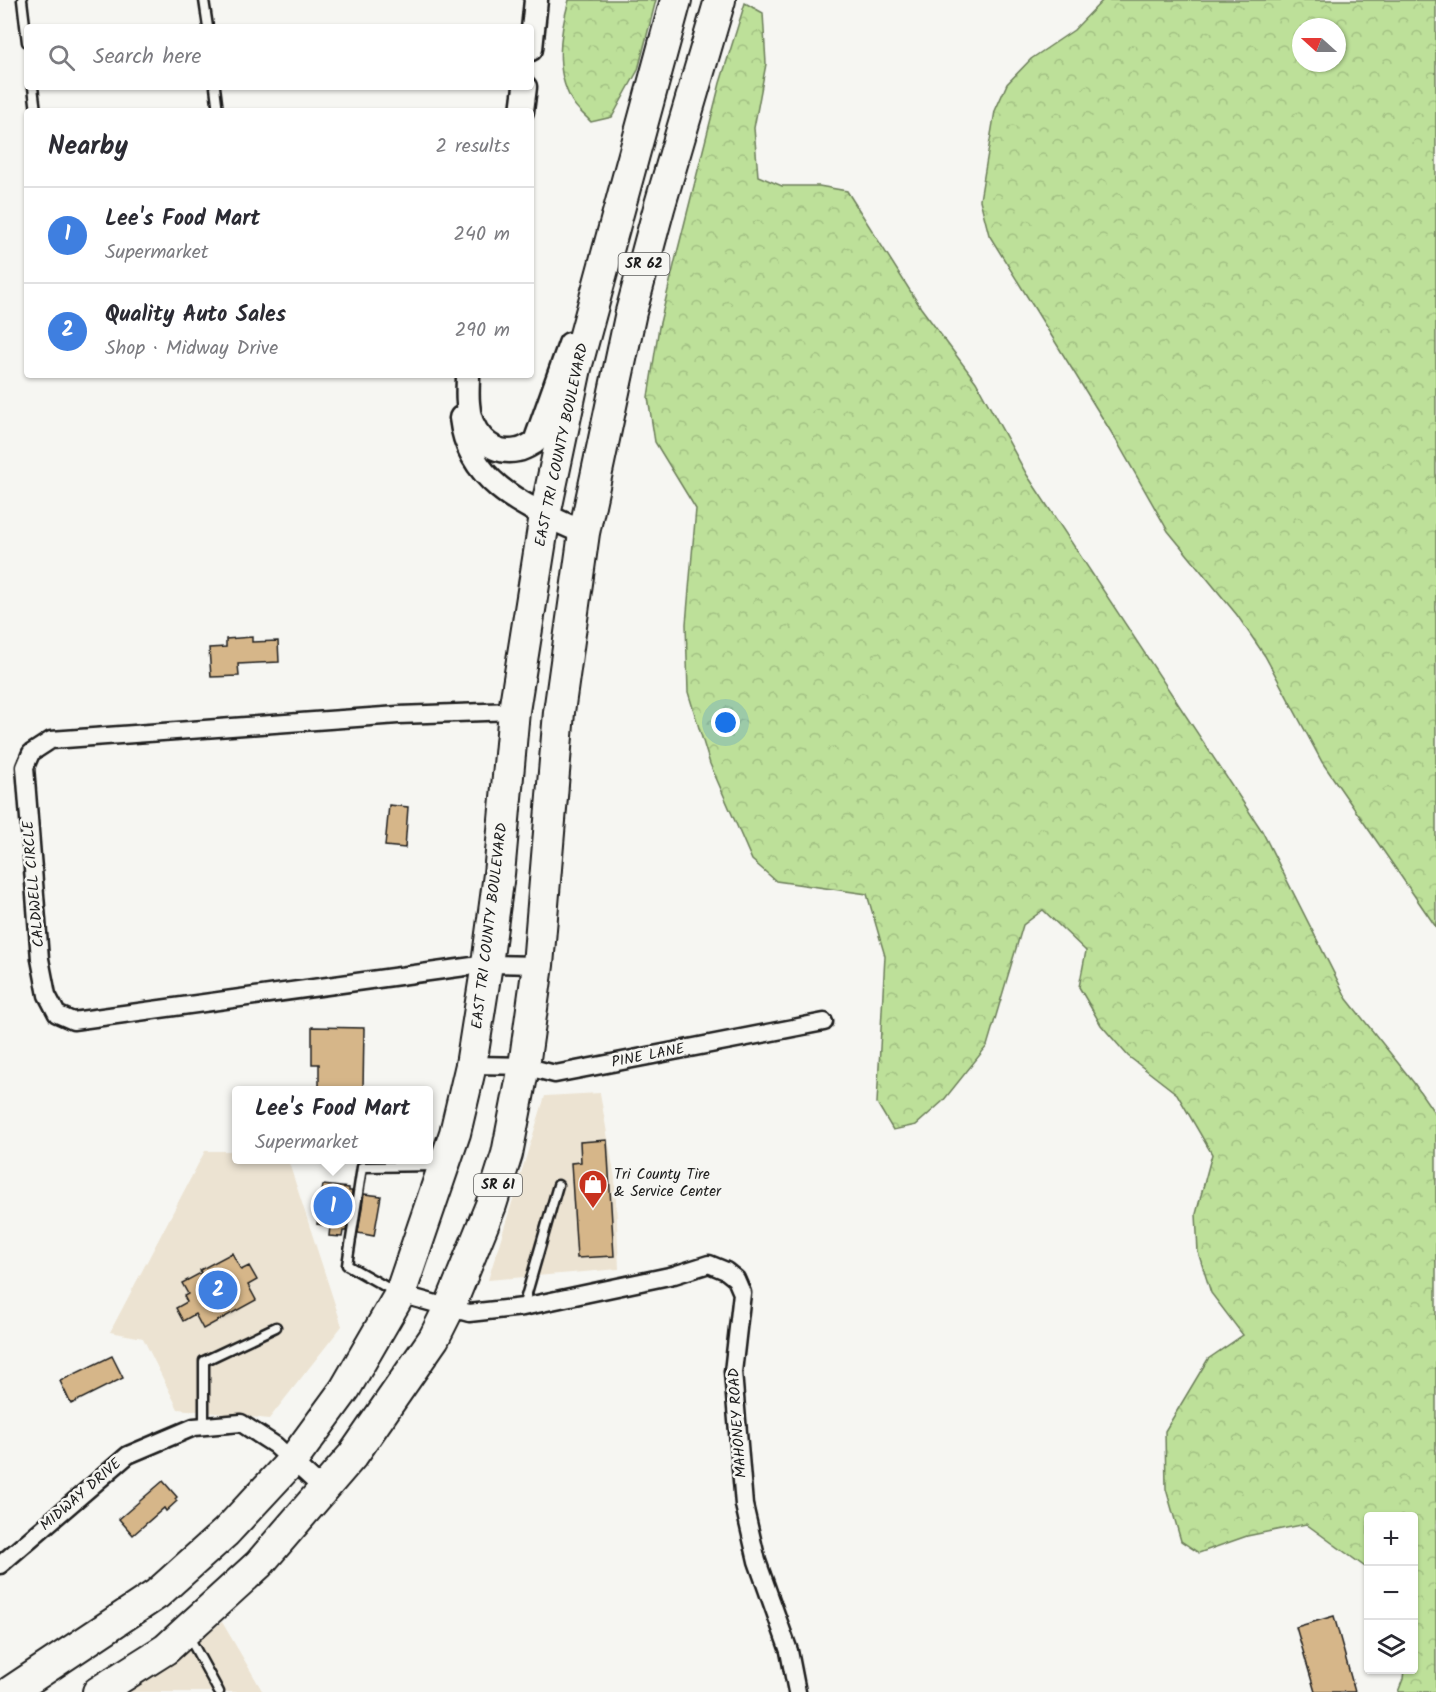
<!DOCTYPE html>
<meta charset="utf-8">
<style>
body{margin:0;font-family:Kalam,sans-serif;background:#f2f2f3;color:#2b2b33}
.controls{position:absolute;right:18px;bottom:18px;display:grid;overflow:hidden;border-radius:6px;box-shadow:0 2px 4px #0004}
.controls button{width:54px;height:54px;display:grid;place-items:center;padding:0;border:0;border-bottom:2px solid #e1e1e2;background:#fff;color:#2b2b33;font:30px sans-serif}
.compass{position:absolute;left:1292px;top:18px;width:54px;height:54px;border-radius:50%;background:#fff;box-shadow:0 2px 4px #0004;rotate:291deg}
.you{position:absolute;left:726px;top:723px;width:21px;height:21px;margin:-15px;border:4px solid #fff;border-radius:50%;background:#1a73e8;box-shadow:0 0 0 9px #1a73e833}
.badge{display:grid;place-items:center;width:39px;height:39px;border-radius:50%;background:#c8321e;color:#fff;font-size:20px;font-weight:700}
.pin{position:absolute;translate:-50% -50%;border:3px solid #fff;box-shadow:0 2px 6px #0006}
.popup{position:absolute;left:232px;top:1086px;width:201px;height:78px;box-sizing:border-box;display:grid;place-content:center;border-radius:6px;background:#fff;filter:drop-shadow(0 2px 4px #0005);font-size:20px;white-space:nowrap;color:#7c7c81}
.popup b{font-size:22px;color:#2b2b33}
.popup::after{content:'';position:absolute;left:50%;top:100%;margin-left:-12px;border:12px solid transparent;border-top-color:#fff}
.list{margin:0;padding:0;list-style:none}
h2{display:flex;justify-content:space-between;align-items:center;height:78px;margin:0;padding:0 24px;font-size:26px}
h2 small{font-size:20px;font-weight:400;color:#7c7c81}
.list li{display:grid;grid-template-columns:39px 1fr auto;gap:18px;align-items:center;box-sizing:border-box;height:96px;padding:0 24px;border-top:2px solid #e1e1e2}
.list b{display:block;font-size:22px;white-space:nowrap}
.list p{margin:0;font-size:20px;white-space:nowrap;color:#7c7c81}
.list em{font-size:20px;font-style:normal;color:#7c7c81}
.icon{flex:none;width:33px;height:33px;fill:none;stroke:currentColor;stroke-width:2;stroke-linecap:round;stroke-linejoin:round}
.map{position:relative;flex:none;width:1436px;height:1692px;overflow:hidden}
.search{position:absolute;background:#fff;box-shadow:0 2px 4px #0004;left:24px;top:24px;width:510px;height:66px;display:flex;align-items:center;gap:15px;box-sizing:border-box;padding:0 21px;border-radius:6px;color:#7c7c81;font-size:22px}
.panel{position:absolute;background:#fff;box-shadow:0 2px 4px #0004;left:24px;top:108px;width:510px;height:270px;border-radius:6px}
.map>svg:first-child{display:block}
</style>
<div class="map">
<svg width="1436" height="1692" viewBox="0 0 1436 1692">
<defs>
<pattern id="forest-crowns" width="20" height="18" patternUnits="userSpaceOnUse" patternTransform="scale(1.5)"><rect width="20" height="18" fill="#bde099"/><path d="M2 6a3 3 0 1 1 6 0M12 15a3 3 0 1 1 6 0" fill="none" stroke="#a2c083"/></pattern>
</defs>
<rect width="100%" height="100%" fill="#f6f6f2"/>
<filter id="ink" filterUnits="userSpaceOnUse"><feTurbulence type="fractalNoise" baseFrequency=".0167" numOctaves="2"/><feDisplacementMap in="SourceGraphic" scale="12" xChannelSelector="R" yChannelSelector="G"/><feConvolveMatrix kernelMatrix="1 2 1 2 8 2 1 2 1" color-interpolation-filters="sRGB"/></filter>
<g filter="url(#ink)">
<g fill="#ece3d2">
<polygon points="600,1093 615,1179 619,1269 488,1280 545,1096"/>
<polygon points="205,1151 237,1151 237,1160 288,1160 342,1326 269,1419 178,1409 143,1338 110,1332"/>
<polygon points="222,1622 263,1692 128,1692"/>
</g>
<g fill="url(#forest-crowns)" stroke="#6c7e5a" stroke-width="1.5" fill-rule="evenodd">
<path d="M 569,0 L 656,0 L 638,70 L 612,117 L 591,122 C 585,115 576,109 572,101 C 554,70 560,33 569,0 Z"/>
<path d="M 1103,0 L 1436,0 L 1436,927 L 1322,762 L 1265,656 L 1237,615 L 1168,531 L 1116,440 L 989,235 L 980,200 L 995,111 L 1007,84 L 1031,59 L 1074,30 ZM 1301,27 L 1337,27 L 1337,63 L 1301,63 Z"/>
<polygon points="745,3 763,13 766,64 754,128 758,176 782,186 819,186 847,191 921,308 976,382 1027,475 1262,831 1347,999 1414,1083 1436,1115 1436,1692 1398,1692 1403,1679 1404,1670 1414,1670 1414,1516 1368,1516 1368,1569 1306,1524 1247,1536 1199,1553 1181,1541 1166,1489 1165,1431 1208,1359 1243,1335 1211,1293 1198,1252 1196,1214 1212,1154 1177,1094 1128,1056 1101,1025 1079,987 1086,951 1043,910 1023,925 987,1046 943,1101 916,1125 893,1130 877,1103 885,956 867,894 776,881 752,860 710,764 688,692 686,624 696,509 655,442 648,397 659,327 676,257 720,83"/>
</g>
<g fill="#d6b689" stroke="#1c1c1c" stroke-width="1.5">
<polygon points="252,637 252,642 278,641 279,662 238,664 239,676 211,677 209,648 226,647 226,639"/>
<polygon points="389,805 408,807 405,848 385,846"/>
<polygon points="312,1027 364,1028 363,1090 319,1090 319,1064 312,1064"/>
<polygon points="607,1140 614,1256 577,1258 571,1163 581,1162 580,1142"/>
<polygon points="323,1185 349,1188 349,1191 352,1191 346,1231 343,1231 342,1237 329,1236 330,1226 317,1224"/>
<polygon points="364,1194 381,1196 374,1236 358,1233"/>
<polygon points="232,1253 241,1270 249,1266 257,1280 248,1285 256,1300 203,1329 195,1314 183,1321 176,1308 187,1302 184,1296 188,1294 182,1283 201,1273 200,1270"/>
<polygon points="112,1356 123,1378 71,1404 60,1381"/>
<polygon points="163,1481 177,1497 175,1499 177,1501 166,1511 164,1508 133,1535 119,1519"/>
<polygon points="1334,1616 1355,1692 1315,1692 1296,1627"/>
</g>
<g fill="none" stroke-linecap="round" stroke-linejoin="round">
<g stroke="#1c1c1c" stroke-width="13">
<g id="lane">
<polyline points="22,0 27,42"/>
<polyline points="204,0 208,27"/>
<polyline points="33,87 36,111"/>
<polyline points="215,87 218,111"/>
<polyline points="395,1292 347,1265 362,1167 438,1166"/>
<polyline points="523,1307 558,1185"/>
<polyline points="204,1426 204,1361 276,1327"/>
<polyline points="189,1637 219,1692"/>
</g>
</g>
<g stroke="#1c1c1c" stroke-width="21">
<g id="street">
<polyline points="514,711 398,715 51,740 31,753 25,767 40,959 47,995 57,1014 73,1021 487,964 538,965"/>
<polyline points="471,1065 524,1066 555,1074 824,1022"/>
<polyline points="400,1294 469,1313 523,1307 674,1275 709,1264 726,1271 736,1279 742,1293 733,1372 744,1505 757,1561 789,1651 797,1692"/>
<polyline points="0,1565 128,1455 194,1427 241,1423 275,1445 324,1490"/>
</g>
</g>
<g stroke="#1c1c1c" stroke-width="27">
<g id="secondary">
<polyline points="531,49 536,0"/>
<polyline points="522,111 525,87"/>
<path d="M 468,375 C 468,384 467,394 468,403 C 469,429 489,457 518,450 C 524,449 530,445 535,442 L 570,344"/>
<path d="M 461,418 C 469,487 530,508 584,533"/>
</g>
</g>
<g stroke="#1c1c1c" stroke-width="34">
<g id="highway">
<polyline points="10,1692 157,1594 226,1532 293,1460 345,1389 400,1294 455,1133 471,1065 487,964 499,874 514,711 545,515 576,368 676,0"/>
<polyline points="98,1692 166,1649 259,1564 353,1455 434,1338 450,1306 491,1205 507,1154 524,1066 538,965 559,712 584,533 631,312 659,208 720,0"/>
</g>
</g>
<use href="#lane" stroke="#f6f6f2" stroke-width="8"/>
<use href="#street" stroke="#f6f6f2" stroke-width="16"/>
<use href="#secondary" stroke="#f6f6f2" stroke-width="22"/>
<use href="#highway" stroke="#f6f6f2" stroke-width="30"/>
</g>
</g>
<defs>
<g id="shop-pin" transform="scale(1.5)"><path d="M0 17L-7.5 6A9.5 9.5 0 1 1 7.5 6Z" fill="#c8321e" stroke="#f6f6f2"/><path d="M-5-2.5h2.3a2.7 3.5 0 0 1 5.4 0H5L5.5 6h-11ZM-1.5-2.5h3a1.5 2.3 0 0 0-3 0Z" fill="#fff"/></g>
</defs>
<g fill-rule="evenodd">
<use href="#shop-pin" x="593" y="1184"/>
</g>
<g text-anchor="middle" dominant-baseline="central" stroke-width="5" stroke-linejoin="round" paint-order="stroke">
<g fill="#f6f6f2" stroke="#5d5d5c" stroke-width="1.5">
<rect x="618.5" y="253" width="51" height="22" rx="4.5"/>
<rect x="474" y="1174" width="48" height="22" rx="4.5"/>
</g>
<g font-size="14" font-weight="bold" fill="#1c1c1c">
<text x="644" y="264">SR 62</text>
<text x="498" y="1185">SR 61</text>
</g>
<g font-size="15" fill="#1c1c1c" stroke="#f6f6f2">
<text transform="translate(562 445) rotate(-78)">EAST TRI COUNTY BOULEVARD</text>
<text transform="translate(34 884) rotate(-95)">CALDWELL CIRCLE</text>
<text transform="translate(490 926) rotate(-83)">EAST TRI COUNTY BOULEVARD</text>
<text transform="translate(648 1056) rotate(-11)">PINE LANE</text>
<text transform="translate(738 1423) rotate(-94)">MAHONEY ROAD</text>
<text transform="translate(81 1495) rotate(-41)">MIDWAY DRIVE</text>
</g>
<g font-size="15" fill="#1c1c1c" stroke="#f6f6f2" text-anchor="start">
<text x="614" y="1175">Tri County Tire<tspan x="614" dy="17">&amp; Service Center</tspan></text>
</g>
</g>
</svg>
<div class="controls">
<button>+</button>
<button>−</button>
<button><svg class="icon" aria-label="layers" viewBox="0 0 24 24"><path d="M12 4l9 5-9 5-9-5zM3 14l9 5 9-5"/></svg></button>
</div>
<svg class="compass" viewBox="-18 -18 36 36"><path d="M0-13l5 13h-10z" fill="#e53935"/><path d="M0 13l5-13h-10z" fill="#7c7c81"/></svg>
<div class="you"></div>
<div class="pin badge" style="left:333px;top:1206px;background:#3f7fe0">1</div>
<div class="popup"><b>Lee's Food Mart</b>Supermarket</div>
<div class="pin badge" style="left:218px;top:1290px;background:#3f7fe0">2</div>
<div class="search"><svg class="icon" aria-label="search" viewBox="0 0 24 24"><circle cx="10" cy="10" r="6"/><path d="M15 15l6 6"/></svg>Search here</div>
<section class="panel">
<h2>Nearby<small>2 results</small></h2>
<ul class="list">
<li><span class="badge" style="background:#3f7fe0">1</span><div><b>Lee's Food Mart</b><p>Supermarket</p></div><em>240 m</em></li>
<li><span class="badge" style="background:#3f7fe0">2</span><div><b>Quality Auto Sales</b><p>Shop · Midway Drive</p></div><em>290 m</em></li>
</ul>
</section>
</div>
